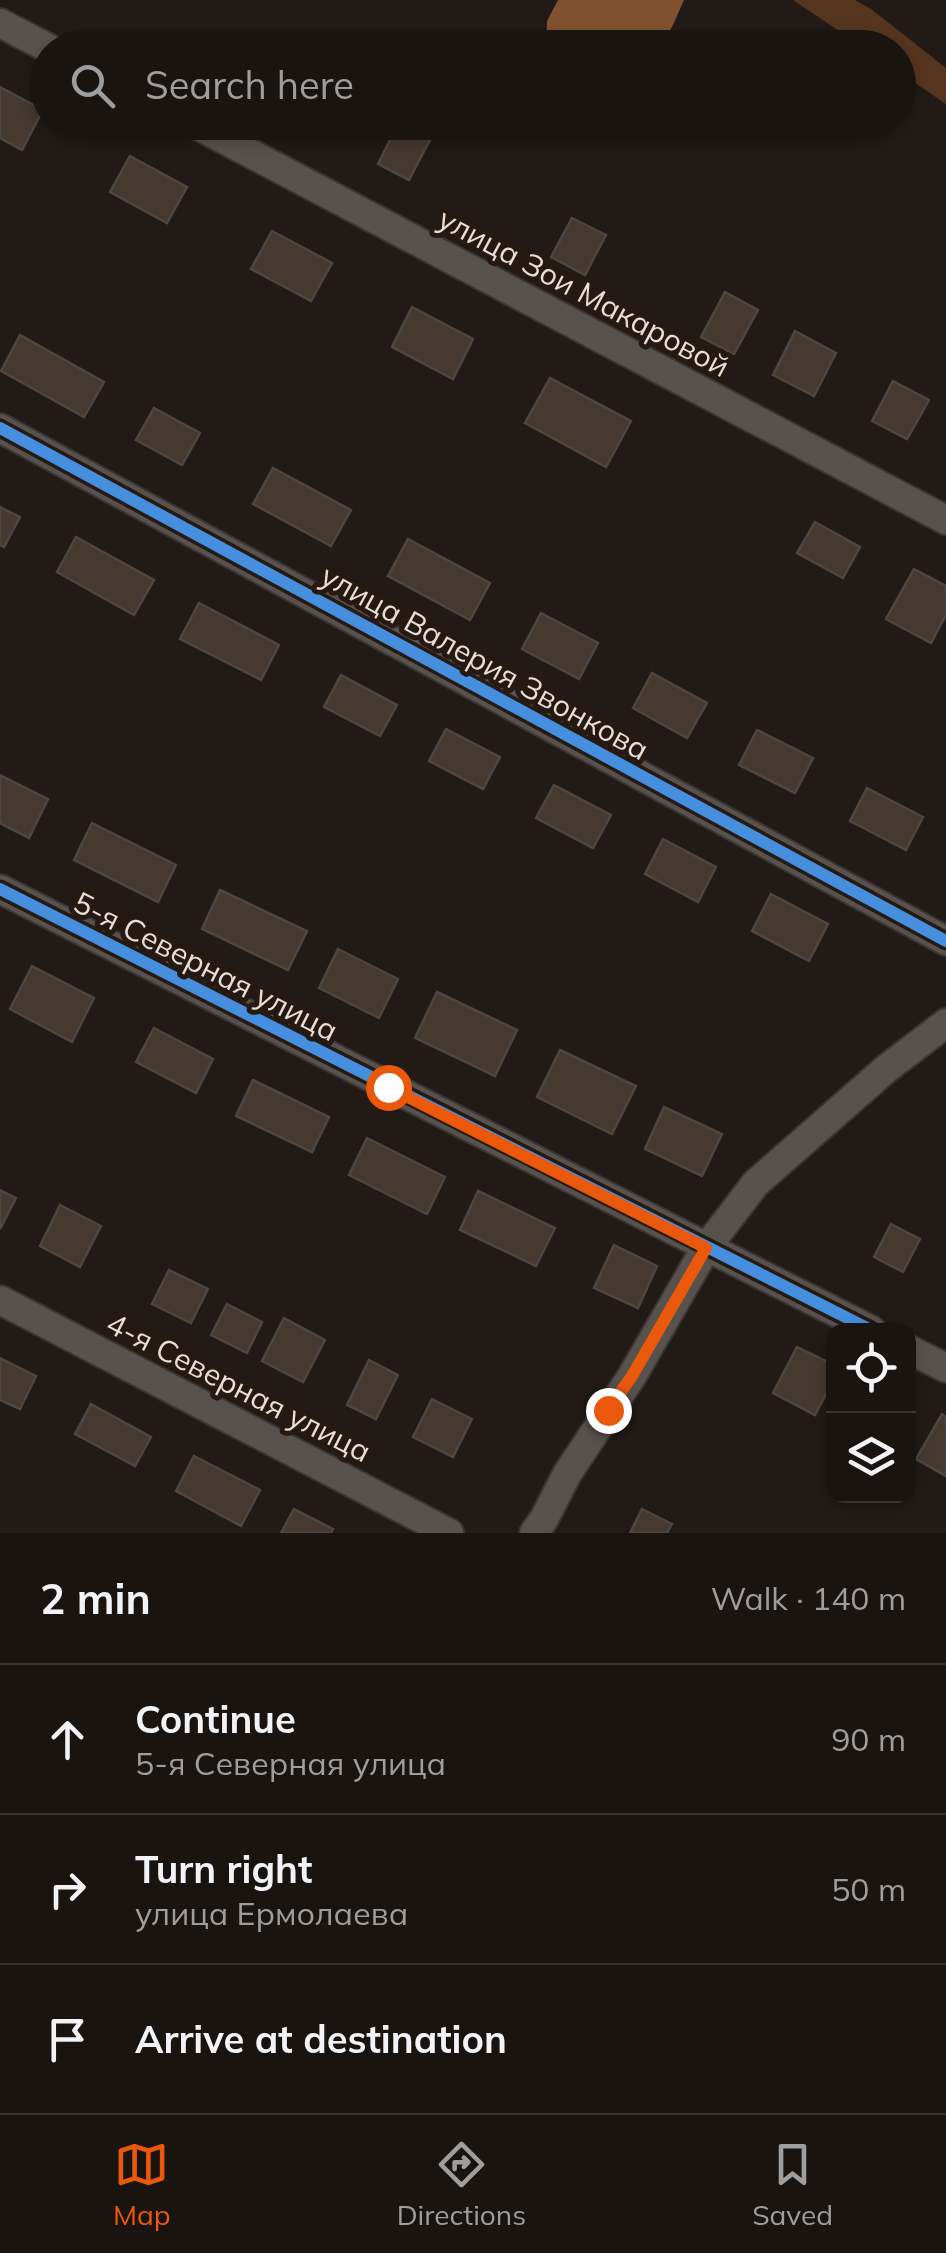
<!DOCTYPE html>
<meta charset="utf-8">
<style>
body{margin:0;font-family:Mulish,sans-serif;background:#26211e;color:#f1f3f6}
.controls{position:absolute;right:30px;bottom:30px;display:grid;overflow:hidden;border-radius:20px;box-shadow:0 5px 15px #0003}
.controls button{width:90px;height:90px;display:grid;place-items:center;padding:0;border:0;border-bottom:2px solid #373330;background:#191410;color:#f1f3f6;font:50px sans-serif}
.stop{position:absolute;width:30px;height:30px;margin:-22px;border:8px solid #ea580c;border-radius:50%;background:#fff}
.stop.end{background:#ea580c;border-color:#fff;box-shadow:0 2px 10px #0008}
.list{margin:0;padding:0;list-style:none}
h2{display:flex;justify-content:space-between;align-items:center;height:130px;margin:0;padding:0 40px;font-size:42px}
h2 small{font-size:32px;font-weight:400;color:#9f9e9f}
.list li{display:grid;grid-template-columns:65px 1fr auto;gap:30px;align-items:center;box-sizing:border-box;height:150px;padding:0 40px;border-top:2px solid #373330}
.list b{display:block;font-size:38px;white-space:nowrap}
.list p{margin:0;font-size:32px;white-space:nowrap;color:#9f9e9f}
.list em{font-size:32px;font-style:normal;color:#9f9e9f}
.icon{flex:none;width:55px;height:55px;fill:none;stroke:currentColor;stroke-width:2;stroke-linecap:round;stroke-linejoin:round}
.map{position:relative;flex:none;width:946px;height:1533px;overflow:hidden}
.search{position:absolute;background:#191410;box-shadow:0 5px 15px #0003;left:30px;right:30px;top:30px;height:110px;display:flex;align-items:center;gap:25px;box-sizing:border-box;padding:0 35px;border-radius:55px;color:#9f9e9f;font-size:38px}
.sheet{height:580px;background:#191410}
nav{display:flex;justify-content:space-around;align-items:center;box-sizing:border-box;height:140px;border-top:2px solid #373330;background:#191410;font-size:28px;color:#9f9e9f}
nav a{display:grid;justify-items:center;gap:5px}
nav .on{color:#ea580c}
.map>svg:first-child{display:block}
</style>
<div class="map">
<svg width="946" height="1533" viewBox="0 0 946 1533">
<rect width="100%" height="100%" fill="#211a16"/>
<polygon fill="#55351e" points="793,0 855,0 871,9 946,68 946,104 899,72 898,48 863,47"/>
<polygon fill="#805230" points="558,0 684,0 672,27 658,47 546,47 547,21"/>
<g fill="#453930" stroke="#4c4743" stroke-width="2.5">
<polygon points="0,87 43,110 22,150 0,138"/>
<polygon points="299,122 334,122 326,137"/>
<polygon points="399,122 411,122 433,134 409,180 378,164"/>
<polygon points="130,156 187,187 167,223 110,192"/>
<polygon points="572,218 606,235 585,275 551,257"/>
<polygon points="272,231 332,263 311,301 251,269"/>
<polygon points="725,292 758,310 734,354 701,337"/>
<polygon points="412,307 473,339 453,379 392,347"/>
<polygon points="795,331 836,353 814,396 773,375"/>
<polygon points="20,335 104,382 84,417 1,371"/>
<polygon points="550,378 631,421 606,467 525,423"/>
<polygon points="893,381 929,400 907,439 872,421"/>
<polygon points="154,408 200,433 182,465 136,440"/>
<polygon points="273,468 351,510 331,546 253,504"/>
<polygon points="0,507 20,517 4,547 0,545"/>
<polygon points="815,522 860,547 843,578 797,553"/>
<polygon points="76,537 154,580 134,615 57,572"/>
<polygon points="408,539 490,583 470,620 388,576"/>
<polygon points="914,569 946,586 946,615 931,643 886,619"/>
<polygon points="199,603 279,645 261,680 180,639"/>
<polygon points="541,613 598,643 579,679 522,649"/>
<polygon points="652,673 707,703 687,738 633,708"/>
<polygon points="341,675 397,705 380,736 324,707"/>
<polygon points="446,729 500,757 483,789 429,761"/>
<polygon points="757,730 813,758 795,793 739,765"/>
<polygon points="0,775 48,799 29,838 0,823"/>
<polygon points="554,785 611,815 593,848 536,818"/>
<polygon points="867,788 923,817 906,850 850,821"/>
<polygon points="92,823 176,865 158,902 74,860"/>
<polygon points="663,839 716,867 698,902 645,874"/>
<polygon points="220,890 307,931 288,970 202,929"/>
<polygon points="771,894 828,924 809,961 752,931"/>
<polygon points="338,949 398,979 379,1018 319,988"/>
<polygon points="32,966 94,998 72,1042 10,1009"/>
<polygon points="437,992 517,1030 495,1076 415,1038"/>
<polygon points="154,1028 213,1059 196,1093 136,1062"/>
<polygon points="560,1050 636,1086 612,1134 537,1097"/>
<polygon points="253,1080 329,1117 312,1152 236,1116"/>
<polygon points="664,1107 722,1134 702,1176 645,1149"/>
<polygon points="367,1138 445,1177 427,1214 349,1175"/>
<polygon points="0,1190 16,1198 0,1229"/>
<polygon points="478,1191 555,1228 536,1266 460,1230"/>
<polygon points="60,1205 101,1226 80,1267 40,1246"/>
<polygon points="891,1224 920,1239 903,1272 874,1257"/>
<polygon points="614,1245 657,1266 638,1308 594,1288"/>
<polygon points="169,1270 208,1289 191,1323 152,1304"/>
<polygon points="227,1304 262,1322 247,1353 211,1335"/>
<polygon points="284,1318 325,1340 303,1382 262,1361"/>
<polygon points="797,1347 834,1365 834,1379 815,1415 773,1393"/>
<polygon points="0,1358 36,1376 20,1409 0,1400"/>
<polygon points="369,1360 398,1375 376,1419 347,1405"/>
<polygon points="432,1399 472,1419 453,1457 413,1437"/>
<polygon points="91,1404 151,1437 135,1466 75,1434"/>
<polygon points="942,1414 946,1417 946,1476 916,1459"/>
<polygon points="194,1456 260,1490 241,1526 176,1491"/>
<polygon points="294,1509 333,1529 331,1533 281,1533"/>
<polygon points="642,1509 672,1524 667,1533 630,1533"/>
</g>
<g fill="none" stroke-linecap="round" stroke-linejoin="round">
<g stroke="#3a3532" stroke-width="32">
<g id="street">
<polyline points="0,23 48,48"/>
<polyline points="191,122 946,520"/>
<polyline points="0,428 946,941"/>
<polyline points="0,889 871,1330"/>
<polyline points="0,1300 449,1533"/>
<polyline points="908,1349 946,1368"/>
<polyline points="534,1533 544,1519 567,1474 632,1376 706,1248 756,1183 886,1069 946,1023"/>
</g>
</g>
<use href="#street" stroke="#58524f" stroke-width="28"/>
<g stroke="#251912" stroke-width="19">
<g id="cycleway">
<polyline points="0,428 946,941"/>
<polyline points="0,889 871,1330"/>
</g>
</g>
<use href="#cycleway" stroke="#468fdf" stroke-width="12"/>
</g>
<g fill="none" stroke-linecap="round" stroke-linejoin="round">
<polyline stroke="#ea580c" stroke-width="12" points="388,1087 706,1248 632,1376 608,1410"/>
</g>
<g text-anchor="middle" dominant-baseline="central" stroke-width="10" stroke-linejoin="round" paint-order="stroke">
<g font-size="30" fill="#e7dfda" stroke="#251912">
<text transform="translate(584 292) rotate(28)">улица Зои Макаровой</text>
<text transform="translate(485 662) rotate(29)">улица Валерия Звонкова</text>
<text transform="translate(206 966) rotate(27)">5-я Северная улица</text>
<text transform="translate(239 1387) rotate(27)">4-я Северная улица</text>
</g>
</g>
</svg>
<div class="controls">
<button><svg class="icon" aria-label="locate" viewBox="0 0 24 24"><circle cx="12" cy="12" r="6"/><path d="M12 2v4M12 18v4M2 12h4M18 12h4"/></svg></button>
<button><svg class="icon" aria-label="layers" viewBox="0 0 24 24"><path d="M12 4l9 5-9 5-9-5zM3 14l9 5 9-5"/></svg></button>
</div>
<div class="stop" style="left:388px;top:1087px"></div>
<div class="stop end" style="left:608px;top:1410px"></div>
<div class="search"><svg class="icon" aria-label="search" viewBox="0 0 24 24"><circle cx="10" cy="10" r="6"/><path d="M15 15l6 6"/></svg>Search here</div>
</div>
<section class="sheet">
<h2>2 min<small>Walk · 140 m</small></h2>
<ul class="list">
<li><svg class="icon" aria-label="ahead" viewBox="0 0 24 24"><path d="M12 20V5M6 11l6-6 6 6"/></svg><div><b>Continue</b><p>5-я Северная улица</p></div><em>90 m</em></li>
<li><svg class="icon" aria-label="right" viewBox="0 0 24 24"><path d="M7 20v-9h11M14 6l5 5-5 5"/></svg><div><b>Turn right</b><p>улица Ермолаева</p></div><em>50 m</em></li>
<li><svg class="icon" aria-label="arrive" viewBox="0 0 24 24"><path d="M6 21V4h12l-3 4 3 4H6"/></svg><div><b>Arrive at destination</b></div></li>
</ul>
</section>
<nav>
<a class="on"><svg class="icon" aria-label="map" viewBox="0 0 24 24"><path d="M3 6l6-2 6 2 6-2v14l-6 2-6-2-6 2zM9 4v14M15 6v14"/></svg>Map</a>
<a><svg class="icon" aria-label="directions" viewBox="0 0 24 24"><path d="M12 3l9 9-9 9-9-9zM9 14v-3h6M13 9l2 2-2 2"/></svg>Directions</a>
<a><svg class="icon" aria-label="saved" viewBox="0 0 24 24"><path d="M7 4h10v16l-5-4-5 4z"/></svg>Saved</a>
</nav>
